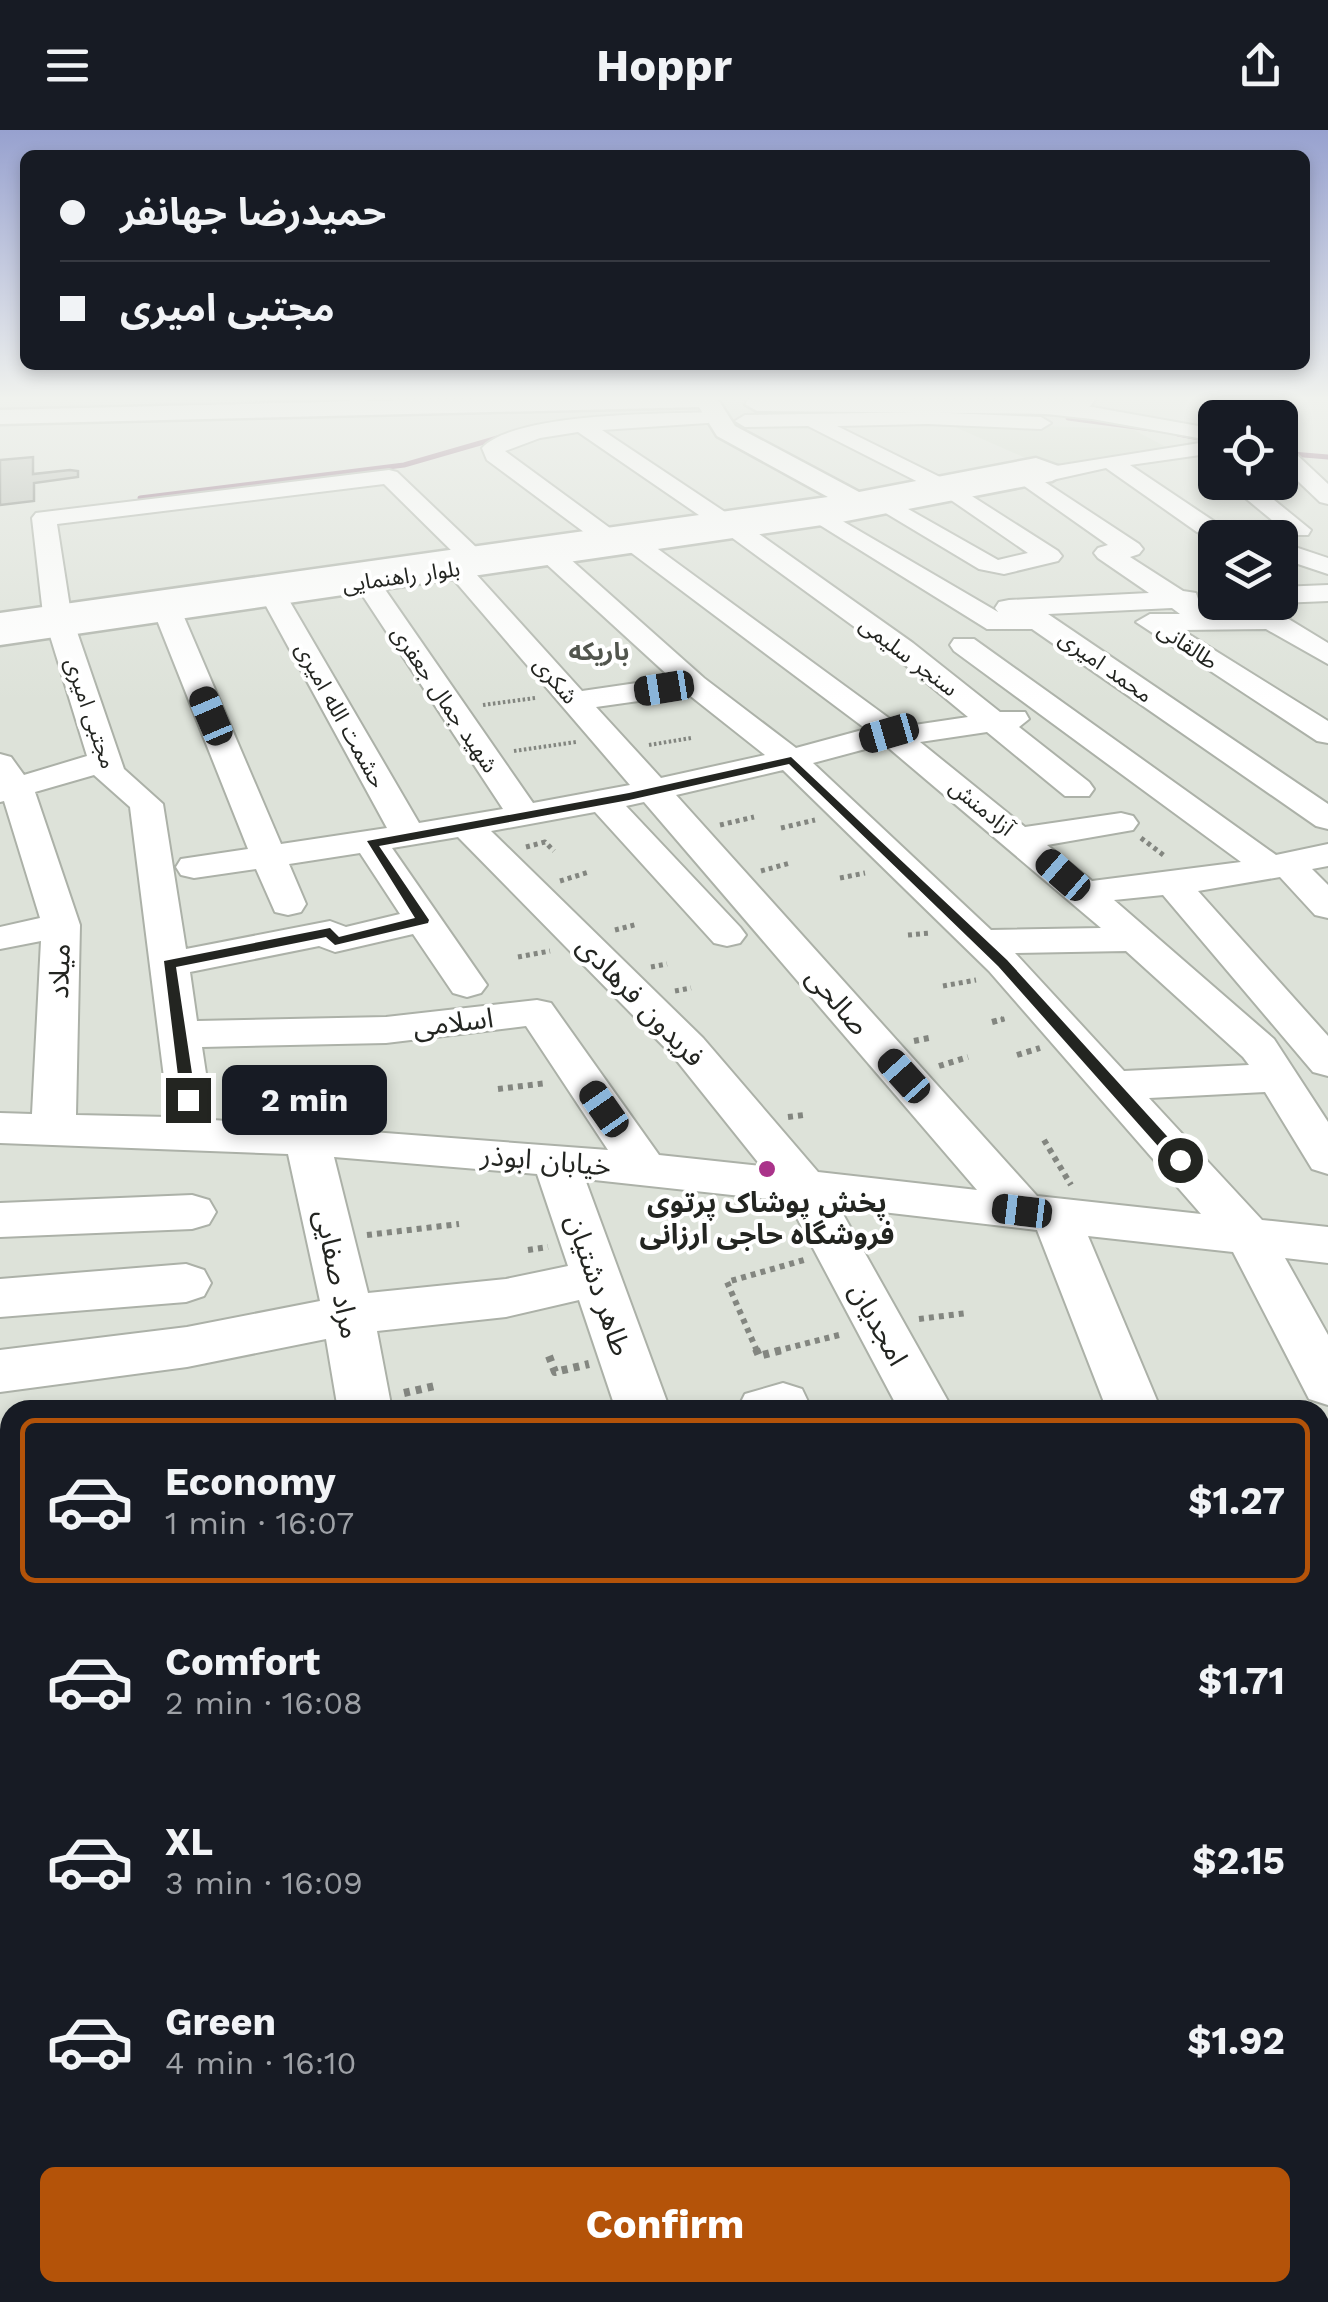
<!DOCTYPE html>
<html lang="en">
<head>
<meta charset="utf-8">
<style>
  body { margin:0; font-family:"Work Sans","Noto Sans Arabic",sans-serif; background:#242831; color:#f1f3f6; height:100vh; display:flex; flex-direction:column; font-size:38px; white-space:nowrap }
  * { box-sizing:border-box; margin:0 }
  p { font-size:32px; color:#9ea1a6 }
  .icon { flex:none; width:55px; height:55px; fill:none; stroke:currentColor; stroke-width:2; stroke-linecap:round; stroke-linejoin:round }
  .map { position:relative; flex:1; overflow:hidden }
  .drawer { position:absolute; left:0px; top:1270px; width:1330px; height:902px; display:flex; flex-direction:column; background:#171b24; border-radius:30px 30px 0 0; box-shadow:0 5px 15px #0003 }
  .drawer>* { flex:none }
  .top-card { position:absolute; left:20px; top:20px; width:1290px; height:220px; border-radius:15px; box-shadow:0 5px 15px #0003; display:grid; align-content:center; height:220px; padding:0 40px; background:#171b24 }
  .tools { position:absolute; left:1198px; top:270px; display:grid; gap:20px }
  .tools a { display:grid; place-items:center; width:100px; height:100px; border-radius:15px; background:#171b24; box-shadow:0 5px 15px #0003; font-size:50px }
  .end { position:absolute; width:45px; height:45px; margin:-22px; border:12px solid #232521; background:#fff; box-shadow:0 0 0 5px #fff }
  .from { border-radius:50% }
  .bubble { position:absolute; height:70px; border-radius:15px; background:#171b24; box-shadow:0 5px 15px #0003; font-size:32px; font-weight:700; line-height:70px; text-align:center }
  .car { position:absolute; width:30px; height:60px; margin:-30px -15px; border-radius:12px; box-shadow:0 0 8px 2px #0007; background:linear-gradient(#222 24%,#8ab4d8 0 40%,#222 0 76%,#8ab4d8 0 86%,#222 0) }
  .top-card b { display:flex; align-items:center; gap:35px; height:95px; font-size:38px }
  .top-card b+b { border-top:2px solid #363941 }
  .top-card i { width:25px; height:25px; background:#f1f3f6 }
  ul { padding:18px 0 0; list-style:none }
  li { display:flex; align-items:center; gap:30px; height:165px; margin:0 20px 15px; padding:0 20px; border:5px solid transparent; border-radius:15px }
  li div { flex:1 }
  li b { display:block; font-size:38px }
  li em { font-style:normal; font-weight:700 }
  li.active { border-color:#b45309 }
  li>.icon { width:90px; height:90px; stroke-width:1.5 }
  .cta { display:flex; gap:20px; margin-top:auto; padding:20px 40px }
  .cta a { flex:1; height:115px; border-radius:15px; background:#b45309; color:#fff; font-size:40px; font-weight:700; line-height:115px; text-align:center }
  header { display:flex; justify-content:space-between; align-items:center; height:130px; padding:0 40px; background:#171b24; font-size:45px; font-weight:700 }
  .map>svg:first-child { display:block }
</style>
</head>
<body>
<header><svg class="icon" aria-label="menu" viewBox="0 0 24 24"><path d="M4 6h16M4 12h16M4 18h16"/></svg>Hoppr<svg class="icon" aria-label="share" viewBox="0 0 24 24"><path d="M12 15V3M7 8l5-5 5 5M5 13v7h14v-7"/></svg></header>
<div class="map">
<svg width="1328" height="2172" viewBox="0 0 1328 2172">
  <rect width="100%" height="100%" fill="#dde2d9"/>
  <path fill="#d0d9ca" d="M946,293L1132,299L1168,318L1053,340Z"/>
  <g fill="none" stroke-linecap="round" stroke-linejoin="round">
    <path stroke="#8f6880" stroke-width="5" d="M1068,288L1151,299
      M1178,304L1215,311
      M1280,323L1328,327
      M140,368L404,335L508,305"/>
  </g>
  <path fill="#b6bbb2" stroke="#7b8078" stroke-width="2.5" d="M33,327V344L70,340L78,341V347L34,353V371L0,375V330Z
    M33,327V344L70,340L78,341V347L34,353V371L0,375V330Z"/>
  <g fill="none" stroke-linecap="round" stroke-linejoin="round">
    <g stroke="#acb1a8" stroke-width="4">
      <path id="minor" d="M349,267H369L365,275H351Z
        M1015,270L1092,277L1215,299V311L1092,289L1008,280L1005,276Z
        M715,282L722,284L725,288L722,292L602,300L728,384L732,389L729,393L745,394L913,513L1000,582H1025L1029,589L1019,597L1089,652L1094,659L1089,666H1065L987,602L920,612L1025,697L1121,683L1133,686L1138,693L1133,700L1047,715L1092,751L1241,732L954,521L950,515L954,509H974L1276,725L1328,714V736L1312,739L1328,755V788L1315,785L1280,747L1198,761L1328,906V946L1313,942L1163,765L1114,770L1274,909L1328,992V1044L1312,1039L1265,962L1149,968L1262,1090L1328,1097V1133L1285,1128L1328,1205V1275L1309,1269L1233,1122L1088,1106L1161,1280H1107L1037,1100L839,1077L953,1280H899L788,1071L585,1049L670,1280H616L579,1170L506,1187L377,1201L392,1280H338L326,1209L187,1237L0,1262V1220L187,1197L320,1171L288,1024L0,1013V983L32,984L41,811L0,819V797L40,788L4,671L0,672V624L11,627L24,645L87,626L47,496L51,491L43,484L32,388L36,383L389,340L397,342L479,420L483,425L479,430H461L384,354L57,394L71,484L67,489L75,496L124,639L163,674L186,819L330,791L346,797L400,784L360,723L289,734L306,774L301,782L288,785L275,782L256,739L194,748L181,745L176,737L181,729L248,719L153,480L157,474H177L181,480L281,714L387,698L260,465L273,457L286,465L419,693L503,679L353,451L366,443L375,445L533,673L630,655L448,443L444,438L448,433H466L582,561L671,548L542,430L538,425L551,417L560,420L704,548L796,618L866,599L625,418L622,413L625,408H643L901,597L968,587L893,525L727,404L724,399L727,394H712L578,302L540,308L505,321L614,401L617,406L614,411H596L487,330L482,318C516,282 664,284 715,282ZM688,564L765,625L661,648L596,577ZM884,614L1101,798L991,800L813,633ZM783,640L989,841L1201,1084L1037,1066L676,665ZM94,645L130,677L169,987L76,985L80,795L35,662ZM644,672L977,1060L818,1042L703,908L491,701L595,682L714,813L727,816L740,813L746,805L740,797L626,676ZM458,707L673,926L761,1036L659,1025L551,873L537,870L386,887L197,891L190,842L319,816L335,822L413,804L453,863L467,867L481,863L487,855L392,718ZM1126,821L1243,927L1249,935L1124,941L1015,823ZM526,896L608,1020L213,990L202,917L386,913ZM334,1027L537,1044L568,1136L506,1149L368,1163Z
        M927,282L1041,287L1051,293L1041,299L927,294L837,296L946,350L949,355L938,362L808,296L745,297L735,291L745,285Z
        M1206,312L1215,315L1214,323L1130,335L1215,392L1253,403L1256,408H1216L1197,402L1106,338L1052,350L1041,343L1044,338Z
        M1289,323L1297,325L1328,354V374L1320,372L1281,335V325Z
        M1028,341L1139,414L1143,419L1139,424L1130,427L1183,461L1196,463L1199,472L1216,483L1282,485L1328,513V534L1266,499L1182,500L1328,591V613L1317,611L1136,492L1150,484H1180L1172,478L1048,484L1328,674V699L1316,696L1032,499H987L807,387L811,382H827L998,482L995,478L999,472L1009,470L1149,463L1098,428L1094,423L1098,418L1108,415L1020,353L1017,348Z
        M1226,352H1252L1311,400L1308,405H1290Z
        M956,356L1058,421L1062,426L1058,431L1004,444L979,439L874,376L886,369L894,371L998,430L1028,423L948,368L944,363Z
        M1280,412L1328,428V444L1280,428Z
        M1328,455V471L1280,473L1278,472L1280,457Z
        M192,1065L209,1070L216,1082L209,1094L192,1099L0,1107V1073Z
        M186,1134L204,1140L211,1153L204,1166L186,1172L0,1187V1149Z
        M783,1253L802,1259L812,1280H737L745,1264Z
        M10,1318V1366L0,1368V1320Z
        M10,1442V1498L0,1500V1444Z
        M10,1592V1658L0,1661V1595Z
        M1320,1705L1328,1709V1795L1320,1792Z
        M10,1772V1844L0,1848V1776Z
        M10,1949V2028L0,2032V1953Z
        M122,2162H206L203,2172H119Z
        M321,2162H405L407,2172H323Z
        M674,2162H758L761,2172H677Z
        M997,2162H1150L1146,2172H1001Z"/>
    </g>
    <g stroke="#acb1a8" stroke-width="5">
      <path id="major" d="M531,267L717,268L735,296L859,362L1036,328L1061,337L1065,343L1052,351L836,393L0,515V483L828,367L717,306L699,277L0,294V280Z
        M772,267L1058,270L1097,267L1088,279L1058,284L757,281L745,274L749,269Z"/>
    </g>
    <path stroke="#838680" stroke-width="2.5" stroke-dasharray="2.5 2.5" stroke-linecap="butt" d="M1210,429L1215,427"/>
    <path stroke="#838680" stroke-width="4" stroke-dasharray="2.5 2.5" stroke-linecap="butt" d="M1215,427L1209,428L1215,432
      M483,575L535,568
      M649,615L691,608
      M514,621L576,612"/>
    <path stroke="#838680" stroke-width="5" stroke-dasharray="4 4" stroke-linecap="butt" d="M720,695L754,687
      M781,698L815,690
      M1141,708L1166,727
      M526,717L545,712L554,721
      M761,741L790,733
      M840,748L865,743
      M560,751L589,742
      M615,800L638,794
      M908,805L931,803
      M518,827L550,821
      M651,837L667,834
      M943,856L976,850
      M675,861L691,858
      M993,892L1008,888"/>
    <path stroke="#838680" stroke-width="6" stroke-dasharray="5 5" stroke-linecap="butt" d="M992,892L1003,889
      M914,911L929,908
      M1017,925L1040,918
      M939,936L968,927
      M498,959L547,953
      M788,987L804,985
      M1044,1010L1071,1055
      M367,1105L459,1094
      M528,1120L548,1117
      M919,1189L967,1183
      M757,1221L727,1152L804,1130
      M776,1221L843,1204"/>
    <path stroke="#838680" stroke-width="8" stroke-dasharray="6 6" stroke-linecap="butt" d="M756,1219L759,1226L786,1219
      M549,1226L555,1242L589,1234
      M404,1263L435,1256"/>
    <use href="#minor" fill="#fff" fill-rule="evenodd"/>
    <use href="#major" fill="#fff" fill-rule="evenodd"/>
  </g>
  <linearGradient id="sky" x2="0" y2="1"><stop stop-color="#97a1cf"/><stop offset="0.47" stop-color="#f0f2ee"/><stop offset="1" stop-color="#f0f2ee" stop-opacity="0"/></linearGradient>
  <rect width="1328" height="571" fill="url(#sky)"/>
  <path fill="#232521" d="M791,627L1007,830L1185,1026V1034H1174L998,836L789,634L629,670L379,716L429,790L428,793L335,815L326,807L176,837L196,970L188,975L181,970L164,831L330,798L339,807L415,788L367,711L629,663Z"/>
  <circle fill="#aa338a" stroke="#fff" stroke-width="4" cx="767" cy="1039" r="10"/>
  <g text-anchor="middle" stroke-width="8" stroke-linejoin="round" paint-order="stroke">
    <g font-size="22" fill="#232521" stroke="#fff">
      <text transform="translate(401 446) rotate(-8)" y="8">بلوار راهنمایی</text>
      <text transform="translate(1188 515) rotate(34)" y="8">طالقانی</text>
      <text transform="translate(909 526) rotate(37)" y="8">سنجر سلیمی</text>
      <text transform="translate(1106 536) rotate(35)" y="8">محمد امیری</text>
      <text transform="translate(556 550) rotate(49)" y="8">شکری</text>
      <text transform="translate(445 569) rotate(56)" y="8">شهید جمال جعفری</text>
      <text transform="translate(91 583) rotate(71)" y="8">مجتبی امیری</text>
      <text transform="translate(341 585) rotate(61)" y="8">حشمت الله امیری</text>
      <text transform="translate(982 677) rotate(39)" y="8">آزادمنش</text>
    </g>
    <g font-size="25" font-weight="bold" fill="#52564e" stroke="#fff">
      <text x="599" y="530">باریکه</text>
    </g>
    <g font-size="28" fill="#232521" stroke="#fff">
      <text transform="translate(59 841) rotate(-88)" y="10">میلاد</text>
      <text transform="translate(641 871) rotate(46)" y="10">فریدون فرهادی</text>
      <text transform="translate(838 871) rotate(49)" y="10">صالحی</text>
      <text transform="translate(453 892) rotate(-7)" y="10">اسلامی</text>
      <text transform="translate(546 1030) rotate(5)" y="10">خیابان ابوذر</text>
      <text transform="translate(338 1144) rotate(78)" y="10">مراد صفایی</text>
      <text transform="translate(599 1155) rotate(71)" y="10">طاهر دشتیان</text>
      <text transform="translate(879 1194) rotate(61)" y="10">امجدیان</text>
    </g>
    <g font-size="28" font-weight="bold" fill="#232521" stroke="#fff">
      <text x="767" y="1082">پخش پوشاک پرتوی<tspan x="767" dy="32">فروشگاه حاجی ارزانی</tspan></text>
    </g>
  </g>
</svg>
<div class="tools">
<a><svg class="icon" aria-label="locate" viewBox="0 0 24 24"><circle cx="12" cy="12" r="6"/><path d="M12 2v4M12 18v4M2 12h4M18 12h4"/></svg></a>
<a><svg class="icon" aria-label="layers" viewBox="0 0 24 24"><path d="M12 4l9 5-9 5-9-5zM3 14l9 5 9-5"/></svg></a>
</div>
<i class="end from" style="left:1180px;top:1030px"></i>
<i class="end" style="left:188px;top:970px"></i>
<div class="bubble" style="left:222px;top:935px;width:165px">2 min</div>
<i class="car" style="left:664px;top:558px;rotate:261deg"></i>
<i class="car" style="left:211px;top:586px;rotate:337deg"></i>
<i class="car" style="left:889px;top:603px;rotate:254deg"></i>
<i class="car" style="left:1063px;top:745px;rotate:311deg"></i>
<i class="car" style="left:904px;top:946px;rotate:318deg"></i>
<i class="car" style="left:604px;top:979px;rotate:325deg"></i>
<i class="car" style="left:1022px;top:1081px;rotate:277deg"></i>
<div class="top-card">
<b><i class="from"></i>حمیدرضا جهانفر</b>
<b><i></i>مجتبی امیری</b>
</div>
<section class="drawer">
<ul>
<li class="active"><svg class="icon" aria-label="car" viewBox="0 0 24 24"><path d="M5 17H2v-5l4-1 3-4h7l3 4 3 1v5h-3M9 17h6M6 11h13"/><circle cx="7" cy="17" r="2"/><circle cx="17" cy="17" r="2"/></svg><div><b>Economy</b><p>1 min · 16:07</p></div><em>$1.27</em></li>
<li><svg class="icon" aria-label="car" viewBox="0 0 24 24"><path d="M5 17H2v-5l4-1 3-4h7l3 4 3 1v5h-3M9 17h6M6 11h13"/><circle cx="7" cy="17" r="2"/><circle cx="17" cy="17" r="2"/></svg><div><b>Comfort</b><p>2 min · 16:08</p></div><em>$1.71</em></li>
<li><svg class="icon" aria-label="car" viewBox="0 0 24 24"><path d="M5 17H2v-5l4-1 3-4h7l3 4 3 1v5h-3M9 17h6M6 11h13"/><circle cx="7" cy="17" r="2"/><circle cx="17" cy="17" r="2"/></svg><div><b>XL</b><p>3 min · 16:09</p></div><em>$2.15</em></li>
<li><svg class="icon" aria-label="car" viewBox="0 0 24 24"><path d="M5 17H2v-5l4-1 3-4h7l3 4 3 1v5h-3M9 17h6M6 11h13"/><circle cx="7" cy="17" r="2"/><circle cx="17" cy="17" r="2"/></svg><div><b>Green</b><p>4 min · 16:10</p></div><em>$1.92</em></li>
</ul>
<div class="cta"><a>Confirm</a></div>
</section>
</div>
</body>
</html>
